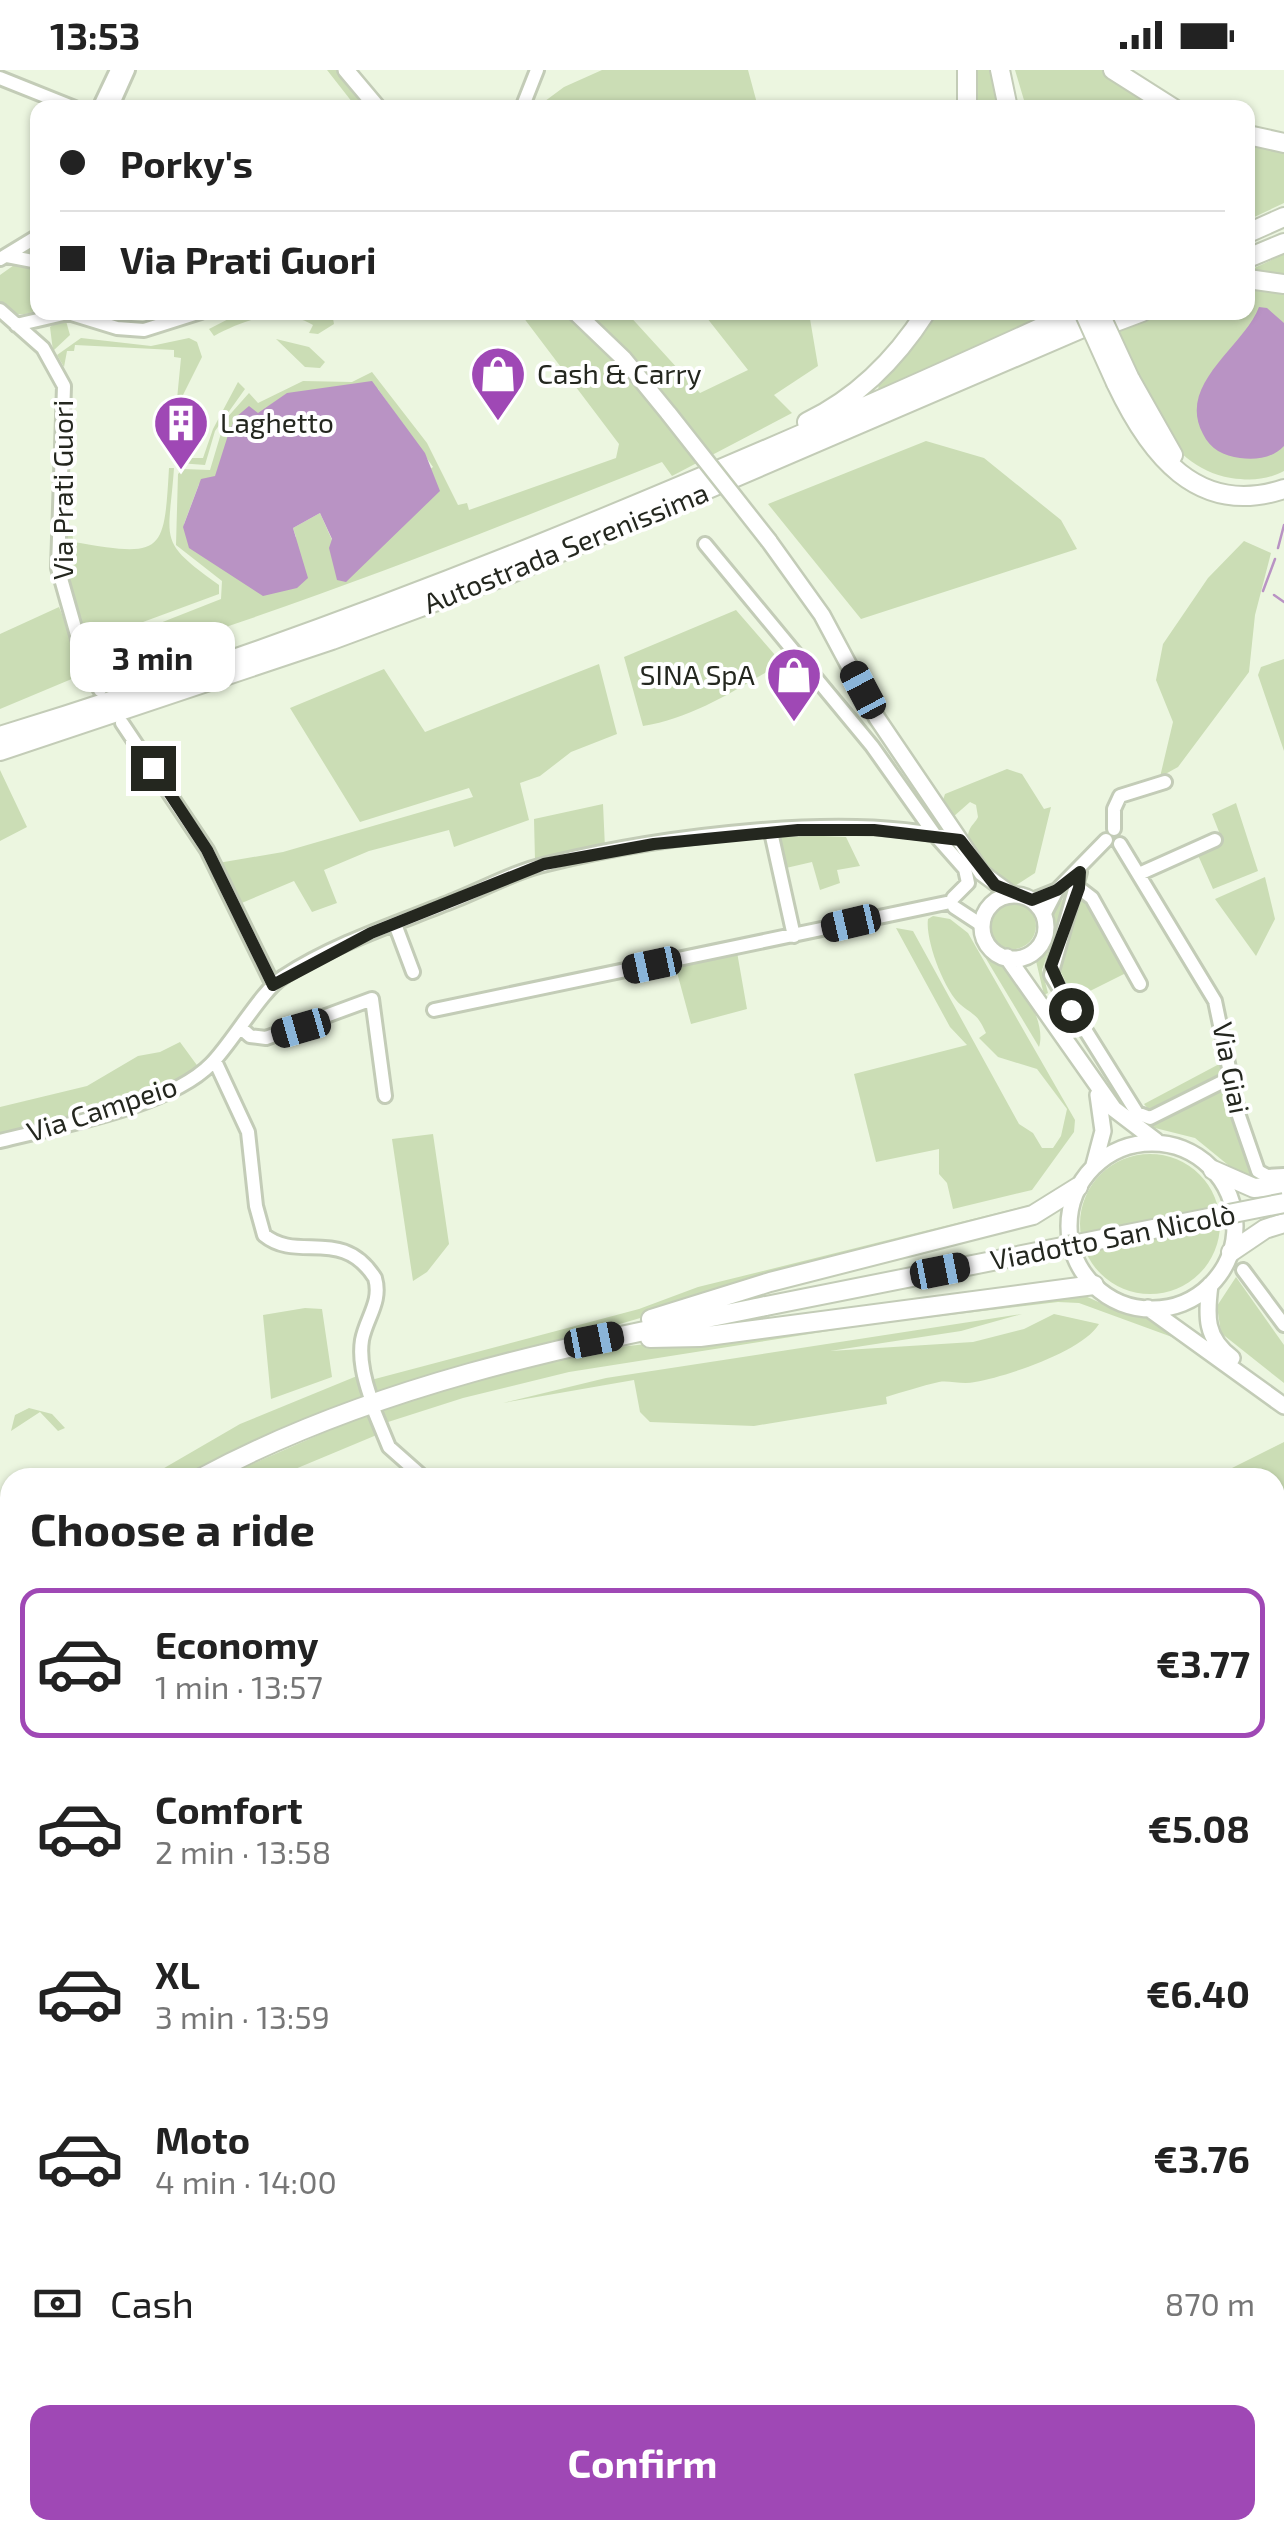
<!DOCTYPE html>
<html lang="en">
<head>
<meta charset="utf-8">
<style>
  body { margin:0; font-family:"Exo 2",sans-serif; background:#f2f2f2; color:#222; height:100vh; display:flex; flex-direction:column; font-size:38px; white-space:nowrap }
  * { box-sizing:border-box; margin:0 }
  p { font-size:32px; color:#767676 }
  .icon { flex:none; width:55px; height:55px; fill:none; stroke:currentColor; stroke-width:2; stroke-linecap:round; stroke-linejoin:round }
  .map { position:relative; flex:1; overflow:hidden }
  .sheet { position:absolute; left:0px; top:1398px; width:1285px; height:1072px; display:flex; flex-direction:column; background:#fff; border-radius:30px 30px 0 0; box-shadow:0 2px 8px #0004 }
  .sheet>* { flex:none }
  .banner { position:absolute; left:30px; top:30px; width:1225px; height:220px; border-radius:20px; box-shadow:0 2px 8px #0004; display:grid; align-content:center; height:220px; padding:0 30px; background:#fff }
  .end { position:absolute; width:45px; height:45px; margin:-22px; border:12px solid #24271f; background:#fff; box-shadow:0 0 0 5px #fff }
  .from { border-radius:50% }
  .bubble { position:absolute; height:70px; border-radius:20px; background:#fff; box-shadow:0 2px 8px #0004; font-size:32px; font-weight:700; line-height:70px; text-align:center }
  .car { position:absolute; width:30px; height:60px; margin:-30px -15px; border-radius:12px; box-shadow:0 0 8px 2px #0007; background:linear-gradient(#222 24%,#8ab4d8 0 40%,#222 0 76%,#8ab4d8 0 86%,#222 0) }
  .banner b { display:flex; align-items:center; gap:35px; height:95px; font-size:38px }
  .banner b+b { border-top:2px solid #e0e0e0 }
  .banner i { width:25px; height:25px; background:#222 }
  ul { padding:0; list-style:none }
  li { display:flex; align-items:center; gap:30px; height:150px; margin:0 20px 15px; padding:0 10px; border:5px solid transparent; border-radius:20px }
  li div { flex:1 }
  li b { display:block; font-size:38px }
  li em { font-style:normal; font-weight:700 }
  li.active { border-color:#9f48b5 }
  li>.icon { width:90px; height:90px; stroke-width:1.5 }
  h2 { padding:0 30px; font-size:45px; line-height:120px }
  .pay { display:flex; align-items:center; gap:25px; height:110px; padding:0 30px; font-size:38px }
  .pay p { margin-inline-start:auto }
  .cta { display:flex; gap:20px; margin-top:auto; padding:20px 30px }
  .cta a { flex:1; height:115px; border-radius:20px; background:#9f48b5; color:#fff; font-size:40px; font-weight:700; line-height:115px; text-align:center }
  .status { display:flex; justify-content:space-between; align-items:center; height:70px; padding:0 50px; background:#fff; direction:ltr }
  .status svg { height:28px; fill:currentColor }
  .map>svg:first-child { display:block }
</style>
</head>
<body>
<div class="status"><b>13:53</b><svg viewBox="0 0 49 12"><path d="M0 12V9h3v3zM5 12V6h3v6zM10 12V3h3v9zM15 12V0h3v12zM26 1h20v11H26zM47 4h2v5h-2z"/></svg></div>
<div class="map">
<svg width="1284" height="2468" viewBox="0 0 1284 2468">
  <rect width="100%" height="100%" fill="#ecf6e0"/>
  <path fill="#cbddb5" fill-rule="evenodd" d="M327,0H336L367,37H356Z
    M602,0H748L758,37H537L564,17Z
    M977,0H992L998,37L977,38Z
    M1015,0H1109L1166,37H1026Z
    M1248,69L1284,78V133L1248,150Z
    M1284,184V209L1248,201Z
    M17,193L37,198V240C23,247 11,246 0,233V205Z
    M1248,213L1284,222V401C1267,410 1251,411 1231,408C1161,396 1141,318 1118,261L1162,243L1248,242Z
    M240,243H332L334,254L318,264L309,263L313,255C281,236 244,250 214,266L209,259Z
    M520,243H627L700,323L748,300L703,243H809L818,296L774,325L792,343L672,406L662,392C475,466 287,542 93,599L89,581L221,529L222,511L176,475L178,404L183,399L210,400L225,350L249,323L258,333L303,311L352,312L372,302L427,373L458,435L467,433L469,440L616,388L619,374ZM365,313L378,319L433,397L332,470L320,443L293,458L296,467L184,454L199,414L216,411C215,395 227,383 237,371C287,305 298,331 365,313Z
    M933,243H1048L878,321L879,313Z
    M59,251H66L70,265L53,281L50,257Z
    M81,268L151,276L189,268L197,272L202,287L181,329L172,334L177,329L181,288L174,287V280L75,275L74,281H67L64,297L57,285Z
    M276,269L309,277L325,292L320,298L305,297Z
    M238,312L245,319L215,361L205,395L179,393L180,388H203L213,359Z
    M926,371L984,388L1061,450L1077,479L861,549L768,434Z
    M169,398H174C169,472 156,470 219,515V524L86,573C74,535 58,493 70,456L74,472C164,488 164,483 169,398Z
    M1244,471L1271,483L1255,545L1249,602L1178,697L1160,707L1173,652L1156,610L1163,574L1208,508Z
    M59,537L86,603L0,639V564Z
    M736,540L782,593C737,619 694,648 643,656L624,587Z
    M1284,589V681L1258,605L1261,597Z
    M599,594L617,664L571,682L540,706L520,713L529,750L454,777L449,760L369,781L324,800L337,833L312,842L294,811L237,835L218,793L283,782L473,727L469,718L360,752L290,638L384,599L425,662Z
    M1007,699L1022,704L1044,739L1051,737L1035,803L1015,816C1000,812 961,780 969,761C971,755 976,752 978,747L976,735L970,732L953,747L942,733L945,724Z
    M0,700L27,757L0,771Z
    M1236,733L1258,801L1213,819L1197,783L1223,772L1212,744Z
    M603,734L605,778L535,790L534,749Z
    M778,764L846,767L860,796L837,800L840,813L820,820L812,792L786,798Z
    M1265,807L1275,849L1256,886L1215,829Z
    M1069,822L1042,900L1048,923L1044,925L1036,891C1053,864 1046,845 1069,822Z
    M1083,825L1130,901L1074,929L1057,894Z
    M990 856a23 23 0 1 1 46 0a23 23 0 1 1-46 0Z
    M933,846L950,849L968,863L1075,1050L1074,1062L1032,1120L953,1139L947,1113L939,1104V1079L876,1092L854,1004L967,975L950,957L896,858L913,861L1019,1054L1033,1063L1042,1078H1053L1061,1066L1067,1039L1037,999L998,987L979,968L986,963C977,944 976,947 961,935C944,921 925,869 928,849Z
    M737,882L747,939L691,954L675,895Z
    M985,887C1013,894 1048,950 1039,977Z
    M180,972L199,998C142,1035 65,1047 0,1065V1037L87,1016L138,986L160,982Z
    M1223,992L1225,1003L1157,1039H1148L1144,1034Z
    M1223,1017L1227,1018L1254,1109L1233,1099L1195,1068L1143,1055Z
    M433,1064L449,1174L427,1202L413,1211L392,1069Z
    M1080 1154a70 70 0 1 1 140 0a70 70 0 1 1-140 0Z
    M1053,1129L377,1324L371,1310L639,1239L698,1217Z
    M1236,1207L1284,1275V1313L1221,1263L1217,1236Z
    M1083,1225L1125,1244L1151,1248L1284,1339V1345L1172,1267L1079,1233L1058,1232L867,1255L569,1302L463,1328L388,1352L382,1338L575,1282Z
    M305,1238L322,1239L332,1307L271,1329L263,1245Z
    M1022,1244L961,1261L830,1281L973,1272L1024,1259L1054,1244L1099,1254C1082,1282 1007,1306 975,1312C962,1315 949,1310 939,1312C921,1316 903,1322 886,1327L887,1334L754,1356L650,1352L640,1342L634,1310L503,1333L606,1308Z
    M357,1306L366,1327L254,1371L183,1407L147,1408L240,1354Z
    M29,1338L52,1344L65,1358L58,1361L40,1342L11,1361L15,1345Z
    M371,1342L379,1364L276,1407L220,1408Z
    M1284,1372V1434L1275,1438V1408H1212Z
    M10,1562V1669L0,1667V1570Z
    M10,2367V2431L0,2413V2373Z
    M0,2439H10V2460H115L108,2468H0Z"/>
  <path fill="#b993c4" d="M1259,237L1267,238L1284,253V376C1273,388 1256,390 1240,388C1224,386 1210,379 1203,364C1176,314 1244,277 1259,237Z
    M372,311L425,383L440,421L346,512L337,510L329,478L332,469L320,443L293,458L308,508L297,518L263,526L189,478L183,457L201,409L215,406L229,362L236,347L249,336L258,343L287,323Z"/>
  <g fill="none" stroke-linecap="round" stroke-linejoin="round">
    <path stroke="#b993c4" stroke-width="2.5" d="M1278,478L1284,455
      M1263,521L1275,489
      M1274,525L1284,532
      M0,1676L10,1677
      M794,2468L808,2460
      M1100,2468L1101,2460"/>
    <g stroke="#c3ccb7" stroke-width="18">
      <path id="minor" d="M0,8L75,38
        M99,38L117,0
        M111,38L128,0
        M522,38L537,0
        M7,186L38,192
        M0,189L38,166
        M0,240L43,278L64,316L58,498L81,579L100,620
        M16,255L68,243L117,258L144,260L201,242
        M705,474L872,676L935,765L965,799L968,813L953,828
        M122,653L207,780L273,915
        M1114,759V739L1120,726L1165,712
        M771,762L794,866
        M1120,774L1215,931L1239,1046L1258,1101L1267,1106L1284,1105
        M1080,802L1051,905L1137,1043L1150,1048L1230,1008
        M1139,804L1215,770
        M1079,818L1092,828L1140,914
        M1057,820L1106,770
        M1032,830L1057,820L1044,845
        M954,837L983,856
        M395,854L413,902
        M434,940L946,833
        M241,958L250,966L266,968L372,929L385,1026
        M215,991L248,1062L256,1136L264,1165C298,1193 342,1156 375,1208C382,1232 366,1248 362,1270C359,1289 364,1308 370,1326
        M0,1071C59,1056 169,1037 211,994C232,973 262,920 283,907C335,873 398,853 455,830C485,818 516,801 547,794C657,767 850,740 959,770
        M1243,1200L1284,1255
        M375,1343L389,1377L424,1408
        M1275,1484L1284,1480
        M1275,1727L1284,1728
        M1275,1849L1284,1848
        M1275,2095L1284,2090
        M0,2362L10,2356
        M746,2460L752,2468
        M1208,2460L1225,2468
        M552,2468L561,2460
        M812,2468L826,2460
        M1030,2468L1055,2460
        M1266,2468L1284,2455"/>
    </g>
    <g stroke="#c3ccb7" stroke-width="20">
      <path id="major" d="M346,0L378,38
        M575,242L624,289L669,344
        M769,471L822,545L877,648L982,803L1012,825
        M982 857a32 32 0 1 1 64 0a32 32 0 1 1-64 0Z
        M1007,887L1114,1039L1156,1071
        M1069 1156a83 83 0 1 1 166 0a83 83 0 1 1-166 0Z
        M1094,1095L1103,1061L1098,1025
        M1210,1215C1206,1246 1205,1268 1232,1288
        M1148,1238L1284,1336"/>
    </g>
    <g stroke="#c3ccb7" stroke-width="22">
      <path id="highway" d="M967,0V38
        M1000,0L1008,38
        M1113,0L1173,38
        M1248,65L1284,73
        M1248,163L1284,147
        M1248,188L1284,173
        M1248,209L1284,214
        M1110,254L1142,242
        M1130,309L1173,385
        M1116,313C1149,383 1197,448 1284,419
        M807,352C857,328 896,289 926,242
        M0,666C370,553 723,403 1075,242
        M0,681L332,570L510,504L1120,242
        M1213,1100L1254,1118L1284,1116
        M1231,1182L1265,1159L1284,1153
        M651,1249L770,1212L1033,1145L1078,1117
        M650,1268L700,1267L1094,1215
        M201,1408C377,1313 573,1275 766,1236
        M0,1529L10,1522"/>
    </g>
    <use href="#minor" stroke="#fff" stroke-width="12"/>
    <use href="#major" stroke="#fff" stroke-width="15"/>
    <use href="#highway" stroke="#fff" stroke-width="18"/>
    <path stroke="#4e5247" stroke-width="2.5" stroke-dasharray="15 8" stroke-linecap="butt" d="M1275,2270L1284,2264
      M1275,2291L1284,2286
      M956,2468L970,2460"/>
    <g stroke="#c3ccb7" stroke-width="20" stroke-linecap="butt">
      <path id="major-bridge" d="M669,344L769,471"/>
    </g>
    <g stroke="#c3ccb7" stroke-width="22" stroke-linecap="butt">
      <path id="highway-bridge" d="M1084,242L1116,313
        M1099,242L1130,309
        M766,1236L1284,1133"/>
    </g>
    <use href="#major-bridge" stroke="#fff" stroke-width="15"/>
    <use href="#highway-bridge" stroke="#fff" stroke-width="18"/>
  </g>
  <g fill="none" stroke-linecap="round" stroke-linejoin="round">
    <path stroke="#24271f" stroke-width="12" d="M153,698L207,780L273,915L371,863L544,794L654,774L798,760H874L960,770L995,815L1032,830L1057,820L1080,802L1079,818L1051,896L1071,940"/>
  </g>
  <defs>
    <g id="shop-pin" transform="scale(2.875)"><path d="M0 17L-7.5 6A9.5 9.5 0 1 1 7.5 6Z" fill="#9f48b5" stroke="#fff"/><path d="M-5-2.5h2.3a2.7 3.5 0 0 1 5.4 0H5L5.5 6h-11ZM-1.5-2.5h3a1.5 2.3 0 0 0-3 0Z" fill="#fff"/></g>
    <g id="building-pin" transform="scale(2.875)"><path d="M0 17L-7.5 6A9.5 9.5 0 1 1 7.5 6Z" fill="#9f48b5" stroke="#fff"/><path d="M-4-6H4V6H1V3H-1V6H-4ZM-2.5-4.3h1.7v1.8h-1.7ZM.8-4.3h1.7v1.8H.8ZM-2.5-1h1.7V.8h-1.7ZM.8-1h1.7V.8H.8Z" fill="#fff"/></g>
  </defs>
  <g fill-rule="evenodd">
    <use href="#shop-pin" x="498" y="304"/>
    <use href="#building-pin" x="181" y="353"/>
    <use href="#shop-pin" x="794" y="605"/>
  </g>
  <g text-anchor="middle" stroke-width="8" stroke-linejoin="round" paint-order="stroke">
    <g font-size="28" fill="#24271f" stroke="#fff" text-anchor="start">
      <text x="537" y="314">Cash &amp; Carry</text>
      <text x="220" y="363">Laghetto</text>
      <text x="755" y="615" text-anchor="end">SINA SpA</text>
    </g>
    <g font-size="28" fill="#24271f" stroke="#fff">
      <text transform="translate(63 420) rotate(-90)" y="10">Via Prati Guori</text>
      <text transform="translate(566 478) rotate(-22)" y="10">Autostrada Serenissima</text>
      <text transform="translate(1231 998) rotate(79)" y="10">Via Giai</text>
      <text transform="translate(102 1039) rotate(-18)" y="10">Via Campeio</text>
      <text transform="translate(1113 1167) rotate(-11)" y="10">Viadotto San Nicolò</text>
    </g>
  </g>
</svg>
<i class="end from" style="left:1071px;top:940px"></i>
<i class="end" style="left:153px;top:698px"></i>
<div class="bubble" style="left:70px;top:552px;width:165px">3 min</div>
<i class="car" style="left:863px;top:620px;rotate:332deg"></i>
<i class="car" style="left:851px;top:853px;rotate:257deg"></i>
<i class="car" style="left:652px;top:895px;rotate:258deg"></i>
<i class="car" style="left:301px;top:958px;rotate:254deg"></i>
<i class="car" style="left:940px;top:1201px;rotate:79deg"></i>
<i class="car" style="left:594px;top:1270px;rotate:79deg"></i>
<div class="banner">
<b><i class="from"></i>Porky's</b>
<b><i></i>Via Prati Guori</b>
</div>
<section class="sheet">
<h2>Choose a ride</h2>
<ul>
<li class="active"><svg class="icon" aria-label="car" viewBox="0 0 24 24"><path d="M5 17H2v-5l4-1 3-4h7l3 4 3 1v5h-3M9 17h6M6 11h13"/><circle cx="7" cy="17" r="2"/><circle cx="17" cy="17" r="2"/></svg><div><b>Economy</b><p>1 min · 13:57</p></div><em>€3.77</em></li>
<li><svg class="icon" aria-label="car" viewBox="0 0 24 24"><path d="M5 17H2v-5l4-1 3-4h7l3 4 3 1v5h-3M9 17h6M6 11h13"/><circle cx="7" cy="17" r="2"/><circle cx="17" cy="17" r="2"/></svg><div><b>Comfort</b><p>2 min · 13:58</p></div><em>€5.08</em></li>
<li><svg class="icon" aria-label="car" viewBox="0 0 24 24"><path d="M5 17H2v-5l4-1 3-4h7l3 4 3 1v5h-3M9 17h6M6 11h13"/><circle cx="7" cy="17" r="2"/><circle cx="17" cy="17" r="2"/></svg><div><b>XL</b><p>3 min · 13:59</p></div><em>€6.40</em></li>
<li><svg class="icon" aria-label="car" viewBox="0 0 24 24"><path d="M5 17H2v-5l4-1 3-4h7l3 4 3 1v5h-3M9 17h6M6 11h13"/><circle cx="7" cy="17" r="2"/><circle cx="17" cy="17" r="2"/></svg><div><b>Moto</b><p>4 min · 14:00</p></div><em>€3.76</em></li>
</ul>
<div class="pay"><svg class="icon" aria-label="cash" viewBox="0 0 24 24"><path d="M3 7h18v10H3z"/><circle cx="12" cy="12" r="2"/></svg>Cash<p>870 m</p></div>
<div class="cta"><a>Confirm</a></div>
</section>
</div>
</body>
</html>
